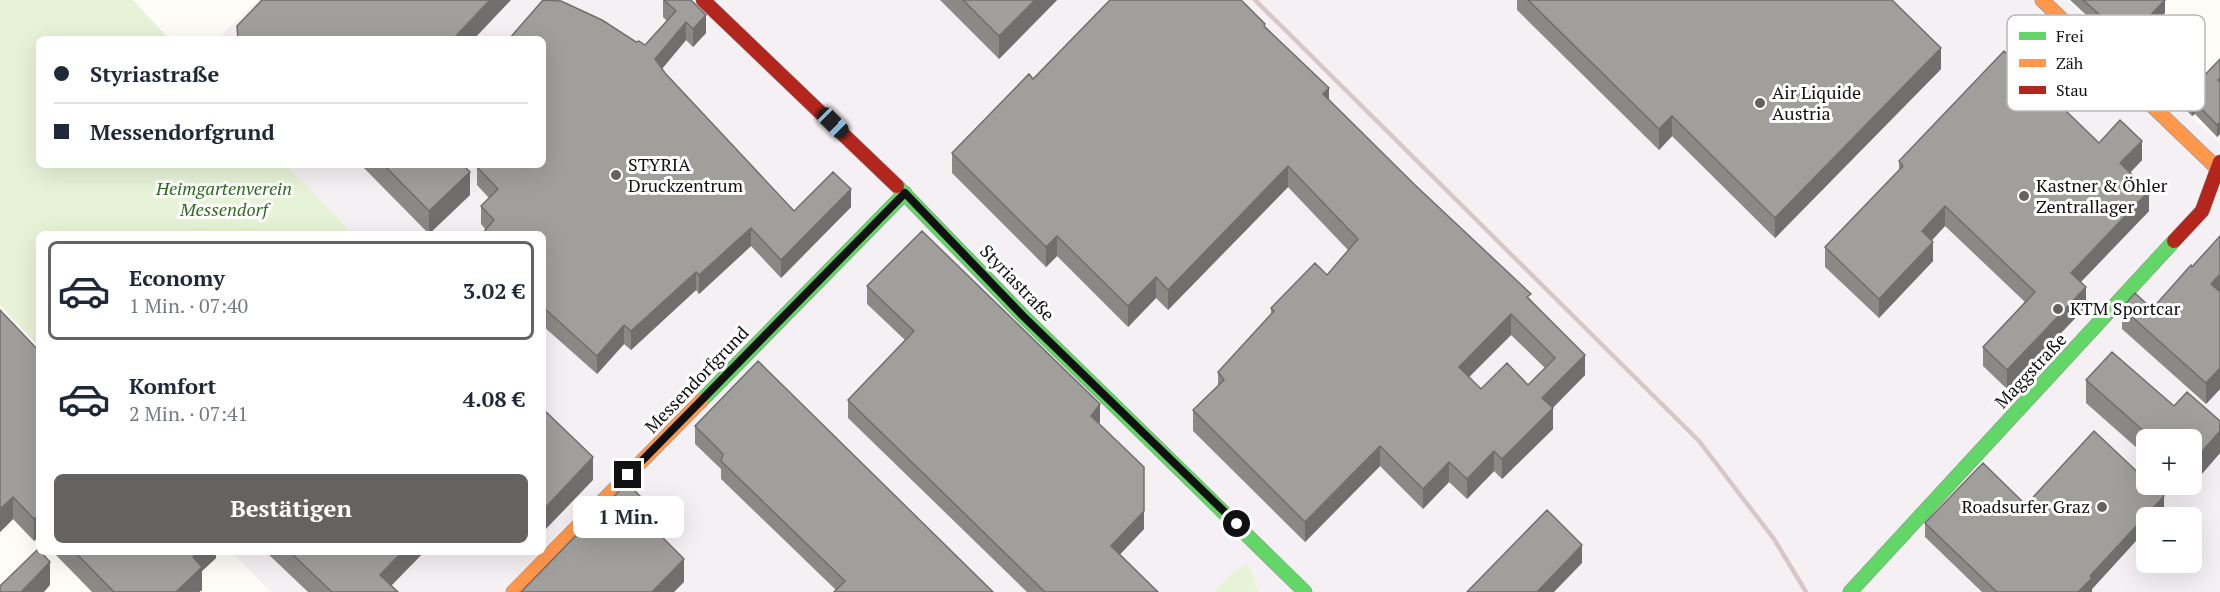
<!DOCTYPE html>
<html lang="de">
<head>
<meta charset="utf-8">
<style>
  body { margin:0; font-family:"PT Serif",serif; background:#f6f6f7; color:#1f2937; height:100vh; display:flex; flex-direction:column; font-size:22px; white-space:nowrap }
  * { box-sizing:border-box; margin:0 }
  p { font-size:20px; color:#747a83 }
  .icon { flex:none; width:33px; height:33px; fill:none; stroke:currentColor; stroke-width:2; stroke-linecap:round; stroke-linejoin:round }
  .map { position:relative; flex:1; overflow:hidden }
  .panel { position:absolute; left:36px; top:231px; width:510px; height:324px; display:flex; flex-direction:column; background:#fff; border-radius:9px; box-shadow:0 6px 24px #0002 }
  .panel>* { flex:none }
  .hud { position:absolute; left:36px; top:36px; width:510px; height:132px; border-radius:9px; box-shadow:0 6px 24px #0002; display:grid; align-content:center; height:132px; padding:0 18px; background:#fff }
  .buttons { position:absolute; left:2136px; top:429px; display:grid; gap:12px }
  .buttons a { display:grid; place-items:center; width:66px; height:66px; border-radius:9px; background:#fff; box-shadow:0 6px 24px #0002; font-size:30px }
  .end { position:absolute; width:27px; height:27px; margin:-14px; border:8px solid #111; background:#fff; box-shadow:0 0 0 3px #fff }
  .from { border-radius:50% }
  .bubble { position:absolute; height:42px; border-radius:9px; background:#fff; box-shadow:0 6px 24px #0002; font-size:20px; font-weight:700; line-height:42px; text-align:center }
  .car { position:absolute; width:18px; height:36px; margin:-18px -9px; border-radius:8px; box-shadow:0 0 4px 2px #0007; background:linear-gradient(#222 24%,#8ab4d8 0 40%,#222 0 76%,#8ab4d8 0 86%,#222 0) }
  .hud b { display:flex; align-items:center; gap:21px; height:57px; font-size:22px }
  .hud b+b { border-top:2px solid #e0e1e3 }
  .hud i { width:15px; height:15px; background:#1f2937 }
  ul { padding:10px 0 0; list-style:none }
  li { display:flex; align-items:center; gap:18px; height:99px; margin:0 12px 9px; padding:0 6px; border:3px solid transparent; border-radius:9px }
  li div { flex:1 }
  li b { display:block; font-size:22px }
  li em { font-style:normal; font-weight:700 }
  li.selected { border-color:#646362 }
  li>.icon { width:54px; height:54px; stroke-width:1.5 }
  .primary-button { display:flex; gap:12px; margin-top:auto; padding:12px 18px }
  .primary-button a { flex:1; height:69px; border-radius:9px; background:#646362; color:#fff; font-size:24px; font-weight:700; line-height:69px; text-align:center }
  .map>svg:first-child { display:block }
</style>
</head>
<body>
<div class="map">
<svg width="2220" height="592" viewBox="0 0 2220 592">
  <rect width="100%" height="100%" fill="#fdfcf7"/>
  <path fill="#f5f0f3" fill-rule="evenodd" d="M258,0H2067L2220,143V592H271L231,552H543V234H353L287,165H543V39H218ZM2146,440H2192V484H2146ZM2146,518H2192V562H2146Z"/>
  <path fill="#e7f3d7" d="M0,0H133L169,39H39V165H287L353,234H39V347L0,305Z
    M1248,563L1258,592H1214L1231,574Z"/>
  <g fill="none" stroke-linecap="round" stroke-linejoin="round">
    <g stroke="#8e8d8b" stroke-width="15">
      <path id="fast" d="M897,186L1023,316L1305,592
        M701,401L905,193
        M1850,592L2174,241"/>
    </g>
    <g stroke="#8e8d8b" stroke-width="15">
      <path id="slow" d="M2042,0L2220,171
        M513,592L701,401"/>
    </g>
    <g stroke="#8e8d8b" stroke-width="15">
      <path id="jam" d="M703,0L897,186
        M2174,241L2202,211L2220,162"/>
    </g>
    <use href="#fast" stroke="#63d668" stroke-width="14"/>
    <use href="#slow" stroke="#ff974d" stroke-width="14"/>
    <use href="#jam" stroke="#b3261e" stroke-width="14"/>
    <path stroke="#d9c6c7" stroke-width="4.5" d="M1255,0L1699,441L1774,539L1806,592"/>
  </g>
  <path fill="#8a8986" fill-rule="evenodd" d="M663,0H691L706,33L693,47L686,40L662,69L665,73L794,211L851,207L781,278L751,246L699,294L696,290L631,350L624,344L597,374L543,326V234L486,230L481,224V206L489,198L477,185V167L636,42L645,45L667,21L663,17Z
    M940,0H1057L999,59Z
    M1517,0H1892L1941,69L1775,238L1672,136L1659,150L1517,10Z
    M2070,0H2165V13L2142,36L2145,51L2133,61L2111,35L2110,37Z
    M1265,27L1329,100L1531,300L1585,375L1553,408V429L1502,479L1494,471L1467,499L1449,482L1423,509L1380,466L1305,542L1193,431V410L1218,386V372L1271,315V308L1327,275L1348,250L1288,187L1168,310L1156,298L1128,327L1057,256L1046,267L952,173V153L1033,79ZM1511,335L1545,368L1528,385L1481,389L1469,377Z
    M2220,59V134L2217,137L2195,114L2192,116L2152,77V65L2181,70L2199,81Z
    M2099,143L2142,160L2130,173L2149,211L2081,282L2086,307L2007,389L1983,366V347L2025,302L1945,226L1931,241L1933,261L1879,318L1825,267V247L1899,171V161Z
    M361,165H463L470,195L429,234Z
    M2220,236V389L2206,404L2122,329V308L2152,309Z
    M867,286L1100,422L1099,423L1144,529L1120,554L1158,592H1027L848,418V400L905,340L867,304Z
    M0,310L39,351L34,541L13,519L0,532Z
    M2112,352L2174,406L2187,392L2220,421V453L2187,491L2179,484H2192V440H2146V456L2086,403V380Z
    M695,426L993,592L836,590L721,479V469L695,444Z
    M2026,505L2164,510L2092,589V592H1982L1925,537V523Z
    M56,552H216V558L202,571V590L199,592H92L56,555Z
    M266,552H424L391,586L398,592H308Z"/>
  <path fill="#716f6d" d="M490,0H511L474,39H453Z
    M1035,0H1057L999,59V36Z
    M2165,0V13L2137,42V29Z
    M706,15V33L693,47V29Z
    M686,22V40L655,77V59Z
    M2111,23V35L2110,37V24Z
    M2145,39V51L2133,61V48Z
    M1941,48V69L1775,238V218Z
    M1329,88V108L1323,94Z
    M2195,102V114L2192,116V105Z
    M1672,116V136L1659,150V129Z
    M2220,122V134L2217,137V125Z
    M2142,141V160L2120,183V163Z
    M1288,166V187L1168,310V290Z
    M470,172V195L429,234V211Z
    M851,189V207L781,278V260Z
    M2149,191V211L2071,292V273Z
    M1945,206V226L1922,251V231Z
    M751,228V246L699,294V275Z
    M1057,236V256L1046,267V247Z
    M1933,242V261L1879,318V299Z
    M696,272V290L631,350V331Z
    M2220,274V296L2211,284Z
    M1156,277V298L1128,327V306Z
    M2086,287V307L2007,389V370Z
    M1511,314V335L1459,387V367Z
    M624,325V344L597,374V356Z
    M1585,355V375L1542,418V398Z
    M2220,368V389L2206,404V383Z
    M1100,404V422L1091,434V416Z
    M1553,408V429L1502,479V459Z
    M2220,431V453L2187,491V484H2192V463Z
    M1380,446V466L1305,542V522Z
    M1494,451V471L1467,499V479Z
    M593,457V480L543,532V510Z
    M1449,462V482L1423,509V489Z
    M1144,485V529L1111,564V546Z
    M2164,496V510L2158,518H2146V530L2092,589V592H2078L2090,576Z
    M13,497V519L0,532V509Z
    M653,509V532L644,519Z
    M39,515V537L34,541V519Z
    M1582,545V563L1554,592H1537Z
    M198,552H216V558L202,571V590L199,592H176L193,557Z
    M402,552H424L385,592L380,575Z
    M684,559V582L674,592H652Z
    M50,562V585L44,592H21Z"/>
  <path fill="#a19f9c" stroke="#716f6d" stroke-width="1.5" fill-rule="evenodd" d="M262,0H490L453,39H238L237,26Z
    M543,0L561,1L602,20L636,42L639,41L645,45L676,11L664,0H691L706,15L693,29L686,22L655,59L665,73L794,211L833,172L851,189L781,260L751,228L699,275L696,272L631,331L624,325L597,356L543,307V234H482L494,220L481,206L498,189L477,167L479,165H543V39H509Z
    M963,0H1035L999,36Z
    M1110,0H1241L1265,24L1264,26L1329,88L1323,94L1415,185L1531,294L1527,297L1585,355L1542,398L1553,408L1502,459L1494,451L1467,479L1449,462L1423,489L1380,446L1305,522L1193,410L1224,380L1218,372L1274,311L1271,308L1315,263L1327,275L1358,239L1288,166L1168,290L1156,277L1128,306L1057,236L1046,247L952,153L1029,74L1033,79ZM1511,314L1555,358L1528,385L1507,363L1481,389L1459,367Z
    M1528,0H1892L1941,48L1775,218L1672,116L1659,129Z
    M2083,0H2165L2137,29L2145,39L2133,48L2111,23L2110,24Z
    M2004,51L2099,143L2120,120L2142,141L2120,163L2149,191L2071,273L2086,287L2007,370L1983,347L2035,292L1945,206L1922,231L1933,242L1879,299L1825,247L1903,166L1899,161Z
    M2163,53L2181,70L2184,66L2199,81L2220,59V78L2218,80L2220,82V122L2217,125L2195,102L2192,105L2152,65Z
    M384,165H463L470,172L429,211Z
    M922,231L1100,404L1091,416L1144,467V511L1111,546L1158,592H1045L848,400L914,331L867,286Z
    M2220,236V274L2211,284L2220,292V368L2206,383L2122,308L2135,293L2152,309L2191,265L2192,267Z
    M0,310L39,351V515L34,519L13,497L0,509Z
    M2112,352L2174,406L2187,392L2220,421V431L2192,463V440H2154L2086,380Z
    M758,361L993,592H834L845,581L721,461L723,454L695,426Z
    M543,409L593,457L543,510Z
    M2094,431L2146,480V484H2152L2164,496L2090,576L2092,578L2078,592H1997L1925,523L1983,463L2026,505Z
    M623,487L633,489L653,509L644,519L684,559L652,592H521Z
    M1547,510L1582,545L1537,592H1467Z
    M38,549L39,552H41L50,562L21,592H0V586Z
    M75,552H198L193,557L202,567L176,592H114Z
    M290,552H402L380,575L398,592H332Z"/>
  <g fill="none" stroke-linecap="round" stroke-linejoin="round">
    <path stroke="#111" stroke-width="8" d="M628,475L905,193L1023,316L1237,524"/>
  </g>
  <g fill="#646362" stroke="#fff" stroke-width="2">
    <circle cx="1760" cy="103" r="6"/>
    <circle cx="616" cy="175" r="6"/>
    <circle cx="2024" cy="196" r="6"/>
    <circle cx="2058" cy="309" r="6"/>
    <circle cx="2102" cy="507" r="6"/>
  </g>
  <g text-anchor="middle" stroke-width="6" stroke-linejoin="round" paint-order="stroke">
    <g font-size="18" fill="#111" stroke="#fff" text-anchor="start">
      <text x="1772" y="99">Air Liquide<tspan x="1772" dy="21">Austria</tspan></text>
      <text x="628" y="171">STYRIA<tspan x="628" dy="21">Druckzentrum</tspan></text>
      <text x="2036" y="192">Kastner &amp; Öhler<tspan x="2036" dy="21">Zentrallager</tspan></text>
      <text x="2070" y="315">KTM Sportcar</text>
      <text x="2090" y="513" text-anchor="end">Roadsurfer Graz</text>
    </g>
    <g font-size="18" font-style="italic" fill="#2f6b1f" stroke="#fff">
      <text x="224" y="195">Heimgartenverein<tspan x="224" dy="21">Messendorf</tspan></text>
    </g>
    <g font-size="18" fill="#111" stroke="#fff">
      <text transform="translate(1017 283) rotate(46)" y="6">Styriastraße</text>
      <text transform="translate(2031 371) rotate(-47)" y="6">Maggstraße</text>
      <text transform="translate(697 380) rotate(-46)" y="6">Messendorfgrund</text>
    </g>
  </g>
  <rect x="2007" y="15" width="198" height="96" rx="9" fill="#fff" stroke="#b8b8b8" stroke-width="1.5"/>
  <rect x="2019" y="32" width="27" height="8" fill="#63d668"/>
  <rect x="2019" y="59" width="27" height="8" fill="#ff974d"/>
  <rect x="2019" y="86" width="27" height="8" fill="#b3261e"/>
  <g font-size="16" fill="#111">
    <text x="2056" y="42">Frei</text>
    <text x="2056" y="69">Zäh</text>
    <text x="2056" y="96">Stau</text>
  </g>
</svg>
<div class="buttons">
<a>+</a>
<a>−</a>
</div>
<i class="end from" style="left:1237px;top:524px"></i>
<i class="end" style="left:628px;top:475px"></i>
<div class="bubble" style="left:573px;top:496px;width:111px">1 Min.</div>
<i class="car" style="left:833px;top:123px;rotate:134deg"></i>
<div class="hud">
<b><i class="from"></i>Styriastraße</b>
<b><i></i>Messendorfgrund</b>
</div>
<section class="panel">
<ul>
<li class="selected"><svg class="icon" aria-label="car" viewBox="0 0 24 24"><path d="M5 17H2v-5l4-1 3-4h7l3 4 3 1v5h-3M9 17h6M6 11h13"/><circle cx="7" cy="17" r="2"/><circle cx="17" cy="17" r="2"/></svg><div><b>Economy</b><p>1 Min. · 07:40</p></div><em>3.02 €</em></li>
<li><svg class="icon" aria-label="car" viewBox="0 0 24 24"><path d="M5 17H2v-5l4-1 3-4h7l3 4 3 1v5h-3M9 17h6M6 11h13"/><circle cx="7" cy="17" r="2"/><circle cx="17" cy="17" r="2"/></svg><div><b>Komfort</b><p>2 Min. · 07:41</p></div><em>4.08 €</em></li>
</ul>
<div class="primary-button"><a>Bestätigen</a></div>
</section>
</div>
</body>
</html>
